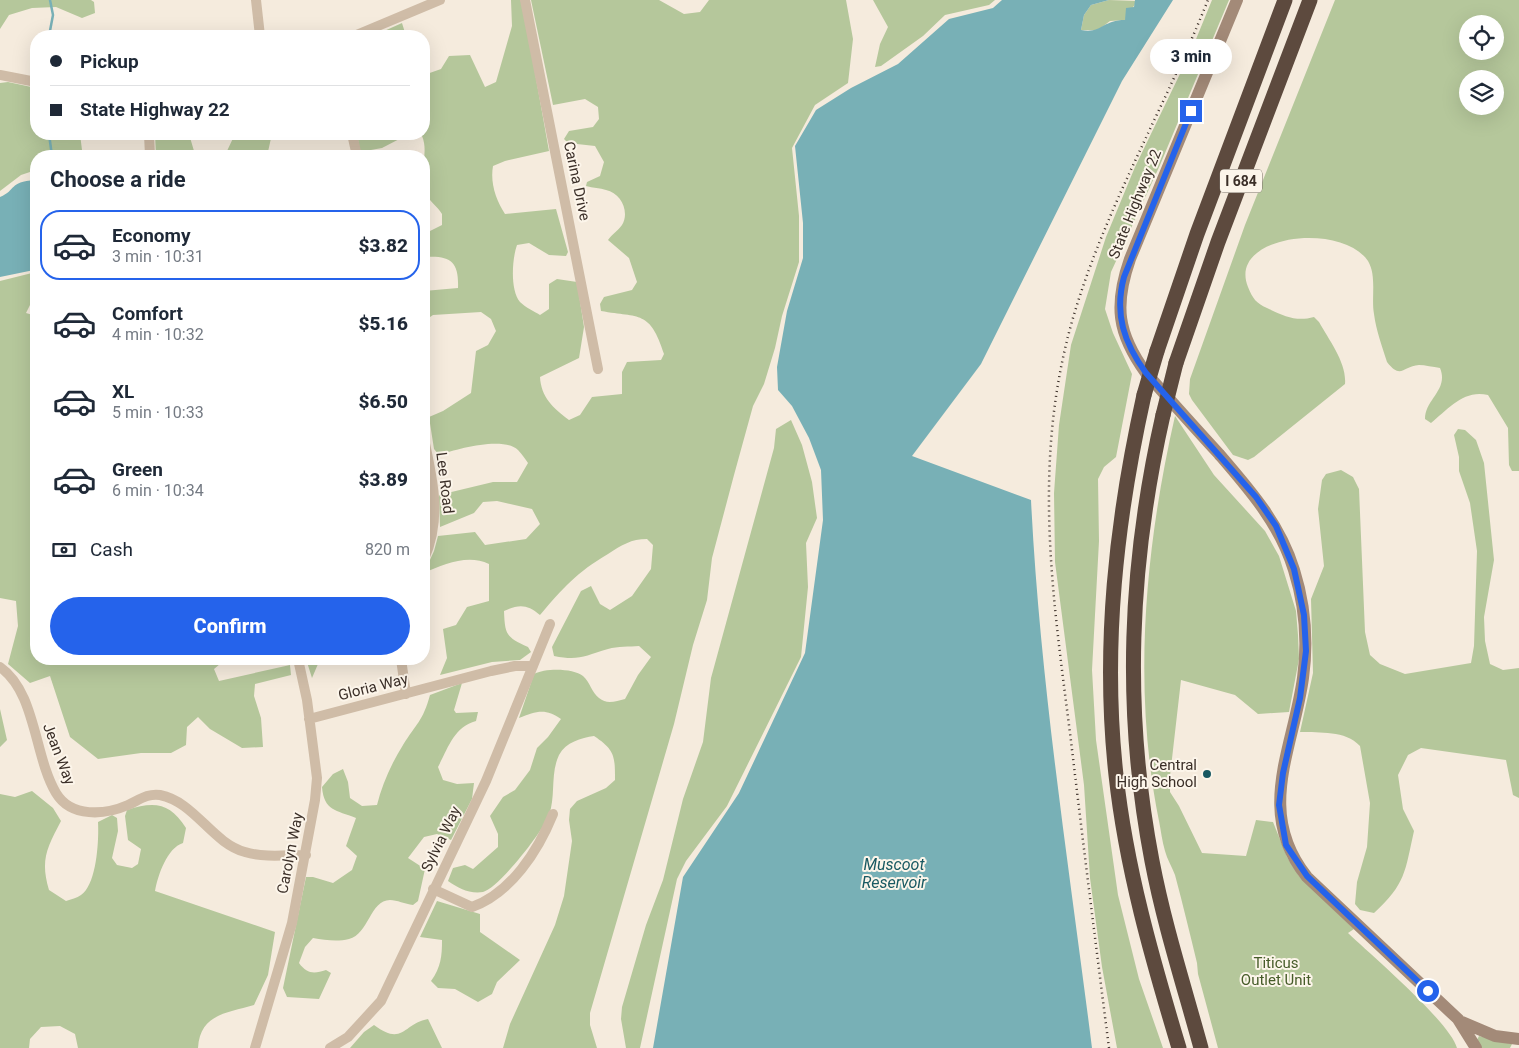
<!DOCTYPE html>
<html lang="en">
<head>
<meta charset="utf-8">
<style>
  body { margin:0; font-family:Roboto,sans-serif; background:#f6f6f7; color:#1f2937; height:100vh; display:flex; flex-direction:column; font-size:19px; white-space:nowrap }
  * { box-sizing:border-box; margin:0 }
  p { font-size:16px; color:#747a83 }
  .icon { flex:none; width:28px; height:28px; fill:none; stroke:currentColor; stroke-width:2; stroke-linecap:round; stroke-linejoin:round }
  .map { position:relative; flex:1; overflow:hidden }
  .drawer { position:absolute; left:30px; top:150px; width:400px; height:515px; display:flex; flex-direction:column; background:#fff; border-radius:20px; box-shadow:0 5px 20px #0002 }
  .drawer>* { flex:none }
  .banner { position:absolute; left:30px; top:30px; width:400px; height:110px; border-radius:20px; box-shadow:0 5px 20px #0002; display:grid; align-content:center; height:110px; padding:0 20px; background:#fff }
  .buttons { position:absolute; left:1459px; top:15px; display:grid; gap:10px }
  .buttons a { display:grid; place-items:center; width:45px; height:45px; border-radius:50%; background:#fff; box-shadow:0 5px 20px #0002; font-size:25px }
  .end { position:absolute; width:22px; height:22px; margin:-11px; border:6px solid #2563eb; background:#fff; box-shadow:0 0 0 2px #fff }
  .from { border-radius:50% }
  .bubble { position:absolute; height:35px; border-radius:18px; background:#fff; box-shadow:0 5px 20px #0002; font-size:16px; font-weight:800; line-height:35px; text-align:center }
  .banner b { display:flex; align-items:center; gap:18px; height:48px; font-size:19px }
  .banner b+b { border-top:1px solid #e0e1e3 }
  .banner i { width:12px; height:12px; background:#1f2937 }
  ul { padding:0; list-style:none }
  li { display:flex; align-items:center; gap:15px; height:70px; margin:0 10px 8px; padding:0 10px; border:2px solid transparent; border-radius:20px }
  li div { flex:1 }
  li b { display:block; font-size:19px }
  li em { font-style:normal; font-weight:800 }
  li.on { border-color:#2563eb }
  li>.icon { width:45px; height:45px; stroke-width:1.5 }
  h2 { padding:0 20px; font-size:22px; line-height:60px }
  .pay { display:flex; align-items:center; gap:12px; height:55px; padding:0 20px; font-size:19px }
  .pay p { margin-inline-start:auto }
  .button { display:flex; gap:10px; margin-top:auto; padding:10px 20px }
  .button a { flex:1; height:58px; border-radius:30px; background:#2563eb; color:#fff; font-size:20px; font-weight:800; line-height:58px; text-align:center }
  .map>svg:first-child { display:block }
</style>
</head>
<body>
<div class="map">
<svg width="1519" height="1048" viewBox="0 0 1519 1048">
  <rect width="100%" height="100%" fill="#f5ebdd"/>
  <path fill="#b5c79b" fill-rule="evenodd" d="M0,0H91L94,2L95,13L82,18L56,7L32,8L9,15L0,29Z
    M511,0H522L549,151L505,161L493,166C490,183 496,200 505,214L556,209L568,252L566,256L549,255L529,243L517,245C512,259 510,290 520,302C526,308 534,311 540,315L549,309V284L557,279L577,282L584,327L579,358L540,377C541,397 553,408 569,420L580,415L592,397L622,394V372L627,362L661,360L664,354C650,310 640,318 601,311L600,304L604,297L632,290L637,282L629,258L608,240C612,234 618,231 622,225C630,212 621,193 606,190C600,188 593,188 586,186L587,182L600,176L604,162L595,146L568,143L564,139L569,131L593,127L599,119L598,107L585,99L553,105L531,0H659L684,14L700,12L709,0H846L853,39L848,83L815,105L792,148L799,216V262L782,316L775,348L764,384L753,406L734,475L712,558L707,600L693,645L674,724L590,1013V1025L597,1048H503L510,1024L555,925L564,896L572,841L569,820L570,809L577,801L606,788L615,780C615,756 615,750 594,736C581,738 566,742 559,755C550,774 556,796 549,815C544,830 498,889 483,892C469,894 458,888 448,881L453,868L465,865L473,869L498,847V834L490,816L503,797L515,790L530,770L537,748L548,737L561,719C546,708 536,711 519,718L534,674C545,668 573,668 583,676C590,682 592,693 599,698C607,705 616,701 625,699L638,675L651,657L639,646C629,647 618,646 608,649C584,656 579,661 554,656L552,647L581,591L591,586L600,604L610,610L632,596L651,569L653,545L647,539C631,539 622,545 608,554C576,573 564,587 540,615C527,604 519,604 504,611C505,635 506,637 528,647L531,652L520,660L492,662L440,675L447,658L443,629L456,625L467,607L489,601V564C468,554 444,564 424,573L434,551L438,536L475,532L485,545L526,539L540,524L532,509L497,501L483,502L474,513L440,527L439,495L493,482H517L528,463C525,459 522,454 518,450C503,436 457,449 439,455L434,449L429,417L443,411L471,393L476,351L488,345L496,331L491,319L481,312L433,315L424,321V291L458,288C459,262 451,255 424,257V234L442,225V214C438,207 430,202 427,195C416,178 430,154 422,136L410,134H424V75L441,69L449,56L470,55L485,87L496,82L512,26Z
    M873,0H995L989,5L945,15L923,36L881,66L875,67L880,44L888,27Z
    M1109,0L1137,1L1125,20L1110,21L1098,30H1081L1084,15L1091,5Z
    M1212,0H1229L1160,165L1111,272L1105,309L1113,333L1132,374L1116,457L1104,467L1098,479L1099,541L1092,670L1096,740L1118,895L1139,979L1163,1048H1117L1102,967L1090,878L1084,785L1055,562L1054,493L1059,425L1071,345L1106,237L1135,167L1192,49Z
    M1335,0H1519V471H1512L1509,465L1508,428L1488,395C1464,389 1448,409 1431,423L1425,419C1425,399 1449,390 1440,368C1433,367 1425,365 1419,365C1403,366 1401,380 1387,362C1382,346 1376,330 1374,314C1371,298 1377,276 1368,261C1341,221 1227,235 1248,287C1253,299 1256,303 1267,308C1284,316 1296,322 1314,317L1319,322C1329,340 1347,363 1345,384L1254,457L1248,460L1233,455L1192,400L1189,394L1190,379L1245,225ZM1468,24H1495V51H1468ZM1468,79H1495V106H1468Z
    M402,23L406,36H373Z
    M8,82L36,88V134H80L82,150L92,156H36V170L21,175L0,191V83Z
    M155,134H189L194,151L204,156H156Z
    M235,134H272L267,156H216L227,151Z
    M357,134H409L382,148L360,152Z
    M36,272V293L26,313L36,316V659H226L214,669L219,681L290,665L291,675L255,684L254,696L261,718L263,747L242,748L210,729L198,717L187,727L186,745L171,753H141L98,759L70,737L50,676L30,683L8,664L18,626L16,601L0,598V281Z
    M1175,416L1214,475L1265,531L1279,556L1296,611L1298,635L1299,659L1289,712L1258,714L1235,695L1181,680L1170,776V792L1179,806L1202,853L1246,856L1256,820L1273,822L1287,857L1299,876L1354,929L1348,933C1371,955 1450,1022 1457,1048H1218L1198,974L1197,963C1190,934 1183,905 1175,875C1172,867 1167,859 1165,851C1162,841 1161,831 1159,821C1132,688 1145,548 1175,416Z
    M791,420L802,445L812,482L817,518L806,543L808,587L801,657L727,806L686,861L677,879L640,1048H626L621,1019L622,1007L646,925L663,880L683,799L703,742L711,678L774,448L776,429Z
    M1458,429L1465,430L1476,440L1484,463L1494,560L1484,617L1485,641L1490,664L1503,670L1519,668V798L1513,795L1506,760L1421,748L1408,755L1398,775L1403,809L1414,831C1405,871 1406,884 1374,913L1360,910L1355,904L1357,882L1367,847L1370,803L1360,746C1345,730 1320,733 1300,732L1313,673L1311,599L1324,566L1318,509L1322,480L1326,474L1341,470L1353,477L1359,489L1365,632L1370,655L1380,664L1405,674L1471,663L1474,646L1477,551L1470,503L1459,471V457L1454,435Z
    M306,659H340L318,664L312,678Z
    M462,683L454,710L456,713L478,712L476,721C454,727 448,748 438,767L443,780L457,784L474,783L472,799L451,840L437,834L424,837L408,858L425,869L418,901L413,905C405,904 397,900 390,900C370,900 369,934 349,939C337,942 325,940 313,938L305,947L299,963C307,974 314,974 326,970L331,973L319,999L287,997L283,988L306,877H313L333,883L352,870L357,856L346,846L356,818C336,810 324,811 322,787L333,774L343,769L348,782L350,798L362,806L377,805C382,785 391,764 403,745C416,724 423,721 430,695Z
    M0,709L7,740L0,747Z
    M32,791L53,808L61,821C47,848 40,860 49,890L66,901C71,899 77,898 81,895C97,884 99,839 98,822L112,815L117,818L118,831L112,858L117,865L132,868L138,864L141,849L128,840L125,816L127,810C155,801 170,803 186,828L183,843C167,848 158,875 155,891L275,932L268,975L254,1005C227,1013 200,1014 198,1048H78L75,1034L60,1026L41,1027L30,1039L29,1048H0V794L15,797Z
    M437,901L480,914V932L520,960L497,982L492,994L478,1002L455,989L438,988L431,981C441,967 442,956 442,940L420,937Z
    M428,1019L442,1048H350L364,1032L374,1025C403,1047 404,1023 428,1019Z
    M1479,1036L1512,1044L1510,1048H1480L1477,1040Z"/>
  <path fill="#78b0b6" d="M1002,0H1109L1091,5L1084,15L1081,30C1102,34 1102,20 1125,20L1126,8L1134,7L1135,0H1173L1122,81L981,364L912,456L1031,500C1040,683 1069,866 1092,1048H653L683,877L739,793L805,653L823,520L821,470L809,438L792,406L778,390L777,367L787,311L803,258V223L795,146L816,110L851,88L898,64L949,19L993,8Z
    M36,177V265L34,270L0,277V197C17,190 8,182 35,180Z"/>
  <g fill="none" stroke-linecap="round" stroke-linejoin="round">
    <path stroke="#78b0b6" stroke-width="2.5" d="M49,36L53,15L50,0
      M49,134L52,156"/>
    <path stroke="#cfbca7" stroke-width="10" d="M256,0L260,36
      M525,0L598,369
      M354,36L440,0
      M0,75L36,82
      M149,134L150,156
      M352,134L357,156
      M424,439C433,480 442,519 424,559
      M401,659L406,694
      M0,667C36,692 34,756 56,793C71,818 105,815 128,805C139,800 148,793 160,795C195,802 212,843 245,852C264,858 287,855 306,855
      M309,719L491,671L515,666H533
      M433,889L472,907C511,893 538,851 553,814
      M255,1048L292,923L315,800L317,778L307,700L298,659
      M330,1048L348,1037L381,1001L486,781L550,624"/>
    <path stroke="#a38a78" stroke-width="12" d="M1237,0L1130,259C1114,305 1117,333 1146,373C1170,400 1194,427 1219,454C1250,490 1280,524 1294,570C1305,605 1308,642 1303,678C1293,750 1255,812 1307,877L1458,1019L1476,1048
      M1462,1022L1495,1036L1519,1039"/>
    <path stroke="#5d4a3e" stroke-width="15" d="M1157,351L1197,234L1285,0
      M1176,363L1218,242L1310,0
      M1144,395C1116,521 1102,647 1116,775C1126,868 1152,958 1179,1048
      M1163,415C1129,565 1123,710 1152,861C1164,924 1184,986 1201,1048"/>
    <path stroke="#3b2f28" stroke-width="2.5" stroke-dasharray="1 4" stroke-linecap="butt" d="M1109,1048C1096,946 1083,843 1071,741C1053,598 1032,467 1071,325C1103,211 1164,110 1208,0"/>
    <path stroke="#5d4a3e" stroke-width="15" d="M1144,395L1157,351
      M1163,415L1176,363"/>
  </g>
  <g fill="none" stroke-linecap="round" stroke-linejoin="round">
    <path stroke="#2563eb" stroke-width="6" d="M1191,111L1124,277C1114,314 1124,343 1146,373L1256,497L1276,526L1294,569L1304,615L1306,651L1300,698L1283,773L1279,805L1286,845L1307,876L1428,991"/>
  </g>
  <circle fill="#185962" stroke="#fcf5ea" stroke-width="2" cx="1207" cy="774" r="5"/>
  <g text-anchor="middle" stroke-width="4" stroke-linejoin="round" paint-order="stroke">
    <rect fill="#fcf5ea" stroke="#756a62" stroke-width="1" x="1220" y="169.5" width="42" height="23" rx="4"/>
    <g font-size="14" font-weight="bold" fill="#3b2f28">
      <text x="1241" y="186">I 684</text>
    </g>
    <g font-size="15" fill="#3b2f28" stroke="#fcf5ea">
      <text transform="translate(577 181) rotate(78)" y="5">Carina Drive</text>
      <text transform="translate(1135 204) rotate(-68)" y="5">State Highway 22</text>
      <text transform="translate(445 483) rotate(83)" y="5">Lee Road</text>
      <text transform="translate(373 687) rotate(-14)" y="5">Gloria Way</text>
      <text transform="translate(59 754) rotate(69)" y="5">Jean Way</text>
      <text transform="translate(441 839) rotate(-64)" y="5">Sylvia Way</text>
      <text transform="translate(290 853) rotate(-79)" y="5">Carolyn Way</text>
    </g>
    <g font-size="15" fill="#3b2f28" stroke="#fcf5ea" text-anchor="end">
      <text x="1197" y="770">Central<tspan x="1197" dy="17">High School</tspan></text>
    </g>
    <g font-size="15" fill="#465c29" stroke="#fcf5ea">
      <text x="1276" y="968">Titicus<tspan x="1276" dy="17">Outlet Unit</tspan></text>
    </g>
    <g font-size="16" font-style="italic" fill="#185962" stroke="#fcf5ea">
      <text x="894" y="870">Muscoot<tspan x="894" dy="18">Reservoir</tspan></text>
    </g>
  </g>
</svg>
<div class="buttons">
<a><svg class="icon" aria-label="locate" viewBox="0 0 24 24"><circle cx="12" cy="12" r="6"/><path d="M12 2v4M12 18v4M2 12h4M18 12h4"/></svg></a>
<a><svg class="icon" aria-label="layers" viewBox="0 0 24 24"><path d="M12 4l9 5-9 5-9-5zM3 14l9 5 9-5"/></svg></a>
</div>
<i class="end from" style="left:1428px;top:991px"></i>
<i class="end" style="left:1191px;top:111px"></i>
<div class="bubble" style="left:1150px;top:39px;width:82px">3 min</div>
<div class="banner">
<b><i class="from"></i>Pickup</b>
<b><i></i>State Highway 22</b>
</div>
<section class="drawer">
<h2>Choose a ride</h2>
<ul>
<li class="on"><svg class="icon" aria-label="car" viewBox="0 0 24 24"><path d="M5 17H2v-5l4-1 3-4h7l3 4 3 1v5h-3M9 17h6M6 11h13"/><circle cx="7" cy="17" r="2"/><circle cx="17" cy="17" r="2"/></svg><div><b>Economy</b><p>3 min · 10:31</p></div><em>$3.82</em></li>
<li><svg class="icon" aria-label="car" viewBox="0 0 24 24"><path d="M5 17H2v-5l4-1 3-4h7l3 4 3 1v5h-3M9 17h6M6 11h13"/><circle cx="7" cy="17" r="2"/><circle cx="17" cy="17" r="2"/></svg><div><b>Comfort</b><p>4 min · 10:32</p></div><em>$5.16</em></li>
<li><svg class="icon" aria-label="car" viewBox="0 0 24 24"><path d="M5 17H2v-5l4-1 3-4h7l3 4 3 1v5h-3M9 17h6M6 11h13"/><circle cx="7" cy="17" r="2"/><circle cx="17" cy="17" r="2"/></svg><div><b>XL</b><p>5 min · 10:33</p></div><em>$6.50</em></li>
<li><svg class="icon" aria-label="car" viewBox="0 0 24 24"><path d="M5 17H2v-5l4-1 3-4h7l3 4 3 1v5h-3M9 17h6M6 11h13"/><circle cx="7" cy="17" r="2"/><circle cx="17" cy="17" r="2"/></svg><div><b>Green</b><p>6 min · 10:34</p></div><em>$3.89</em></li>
</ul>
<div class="pay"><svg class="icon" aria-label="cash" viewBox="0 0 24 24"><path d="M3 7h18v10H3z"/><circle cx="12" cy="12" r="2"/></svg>Cash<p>820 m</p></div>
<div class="button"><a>Confirm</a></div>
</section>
</div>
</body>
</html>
